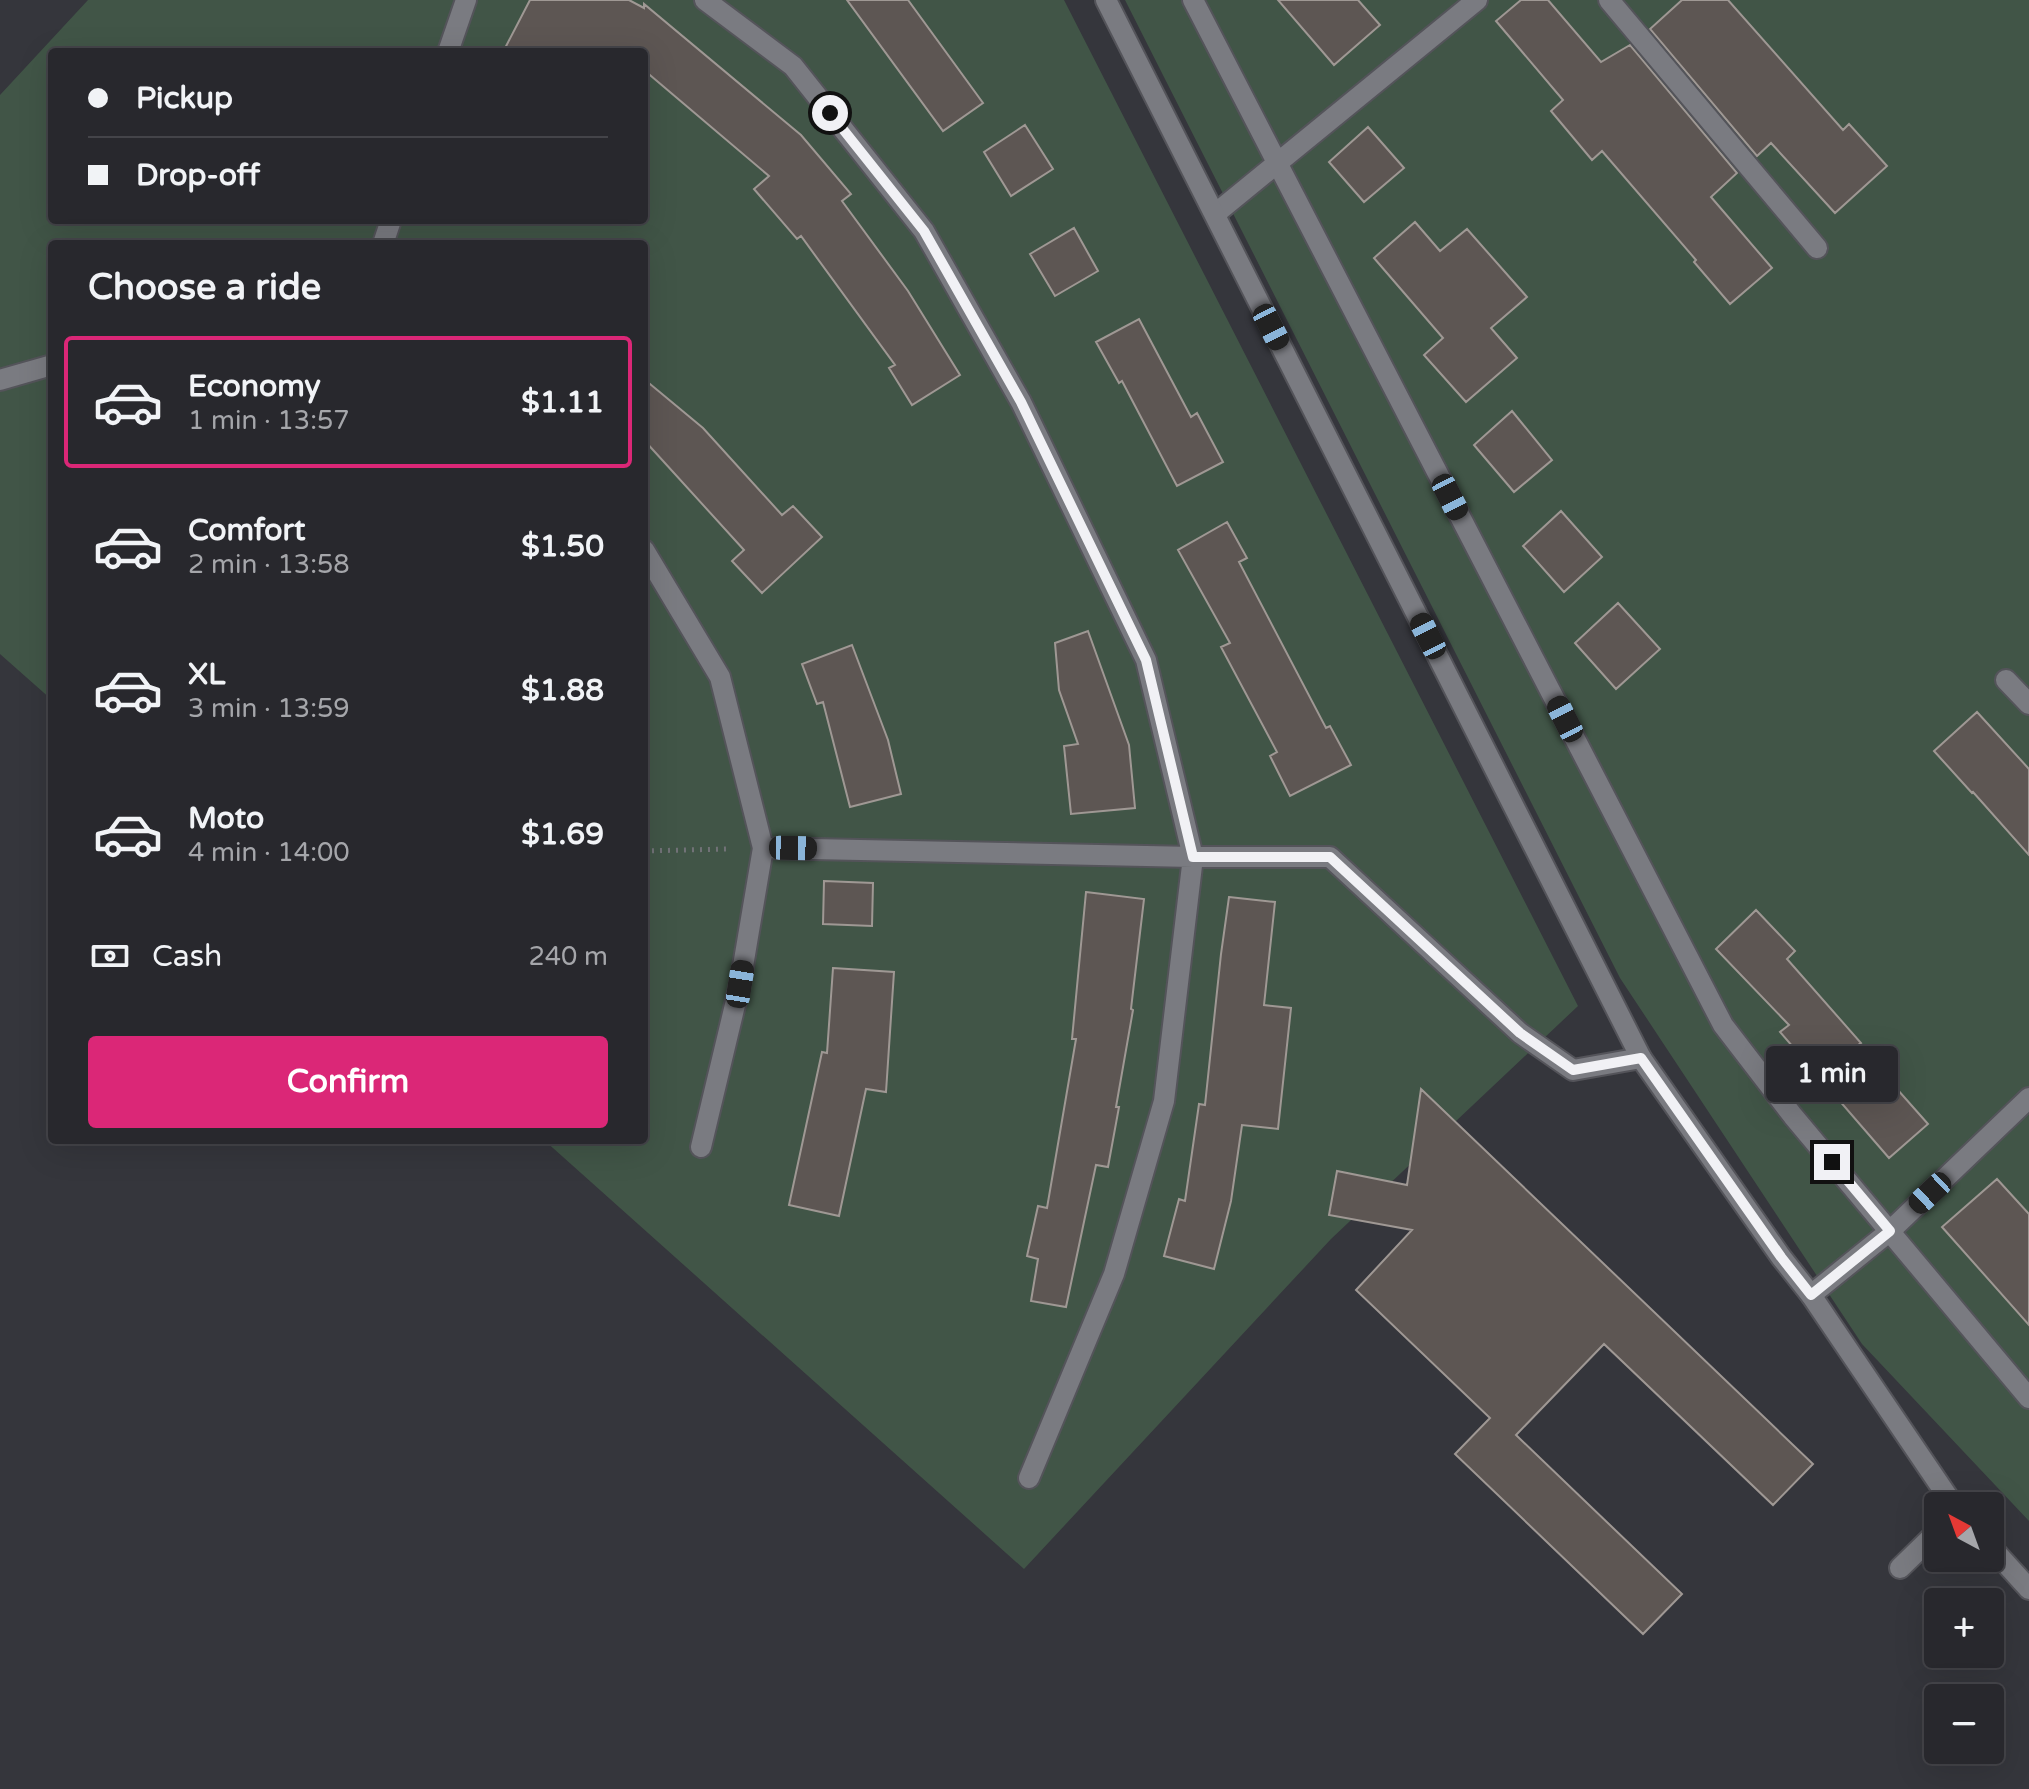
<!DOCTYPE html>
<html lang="en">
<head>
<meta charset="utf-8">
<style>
  body { margin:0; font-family:"Varela Round",sans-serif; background:#303035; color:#f1f3f6; height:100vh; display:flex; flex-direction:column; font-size:30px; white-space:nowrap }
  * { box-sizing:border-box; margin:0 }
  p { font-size:26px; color:#a5a6aa }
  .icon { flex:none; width:44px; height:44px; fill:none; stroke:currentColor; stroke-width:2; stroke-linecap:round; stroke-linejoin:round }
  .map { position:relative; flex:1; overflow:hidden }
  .sheet { position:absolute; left:48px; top:240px; width:600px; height:904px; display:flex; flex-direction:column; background:#28282d; border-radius:8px; box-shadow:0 8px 32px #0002,0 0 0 2px #444449 }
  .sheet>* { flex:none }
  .hud { position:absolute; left:48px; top:48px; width:600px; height:176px; border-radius:8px; box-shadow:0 8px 32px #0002,0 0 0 2px #444449; display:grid; align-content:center; height:176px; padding:0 40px; background:#28282d }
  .needle { width:52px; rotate:319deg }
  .controls { position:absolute; left:1924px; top:1492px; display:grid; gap:16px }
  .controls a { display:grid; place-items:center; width:80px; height:80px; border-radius:8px; background:#28282d; box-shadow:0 8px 32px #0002,0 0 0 2px #444449; font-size:40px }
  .end { position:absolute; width:36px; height:36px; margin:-18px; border:10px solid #f1f1f5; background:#111; box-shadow:0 0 0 4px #111 }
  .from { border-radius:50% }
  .bubble { position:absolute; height:56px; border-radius:8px; background:#28282d; box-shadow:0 8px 32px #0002,0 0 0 2px #444449; font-size:26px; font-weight:700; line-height:56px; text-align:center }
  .car { position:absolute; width:24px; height:48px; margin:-24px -12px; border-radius:10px; box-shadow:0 0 6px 2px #0007; background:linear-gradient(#222 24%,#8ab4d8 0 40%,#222 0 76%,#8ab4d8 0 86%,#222 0) }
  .hud b { display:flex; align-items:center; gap:28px; height:76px; font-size:30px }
  .hud b+b { border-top:2px solid #444449 }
  .hud i { width:20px; height:20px; background:#f1f3f6 }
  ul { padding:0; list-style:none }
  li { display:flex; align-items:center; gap:24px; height:132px; margin:0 16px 12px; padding:0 24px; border:4px solid transparent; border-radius:8px }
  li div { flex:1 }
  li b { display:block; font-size:30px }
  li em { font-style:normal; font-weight:700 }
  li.active { border-color:#db2777 }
  li>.icon { width:72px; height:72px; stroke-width:1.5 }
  h2 { padding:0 40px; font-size:36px; line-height:96px }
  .pay { display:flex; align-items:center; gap:20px; height:88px; padding:0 40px; font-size:30px }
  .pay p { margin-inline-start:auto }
  .primary-button { display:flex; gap:16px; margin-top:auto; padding:16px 40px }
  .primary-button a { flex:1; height:92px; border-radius:8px; background:#db2777; color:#fff; font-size:32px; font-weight:700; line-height:92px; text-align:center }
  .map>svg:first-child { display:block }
</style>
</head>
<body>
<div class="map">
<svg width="2029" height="1789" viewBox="0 0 2029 1789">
  <rect width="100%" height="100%" fill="#35363c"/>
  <path fill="#415547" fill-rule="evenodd" d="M88,0H1064L1578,1006L1331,1239L1024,1569L544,1140H644V244H52V700L0,654V95ZM52,52H644V220H52Z
    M1125,0H2029V1521L1862,1344L1620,978Z"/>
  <path fill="#5d5653" stroke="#9f9894" stroke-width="2" d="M530,0H629L644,8V4L801,135L851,194L842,201L908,291L960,375L912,405L889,368L895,365L801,236L797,239L754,189L769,176L644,70V52H503Z
    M847,0H908L983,103L943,131Z
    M1278,0H1358L1380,25L1334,65Z
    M1521,0H1548L1601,62L1630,45L1737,173L1711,197L1772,268L1730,304L1694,262L1696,260L1602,151L1592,160L1551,111L1563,100L1496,21Z
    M1682,0H1728L1843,130L1849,124L1887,166L1835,213L1771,143L1757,156L1650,29Z
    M1025,125L1053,169L1011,196L984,152Z
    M1368,127L1404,168L1364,202L1329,162Z
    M1415,222L1440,251L1467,229L1527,297L1491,328L1517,358L1466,402L1424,355L1443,338L1374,258Z
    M1074,228L1098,271L1055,296L1030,254Z
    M1139,319L1191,417L1197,413L1223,462L1177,486L1122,381L1119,383L1096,342Z
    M644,379L703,428L782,515L793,506L822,537L762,593L732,561L744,550L644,440Z
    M1512,411L1552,460L1514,492L1474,445Z
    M1561,511L1602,557L1564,592L1523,546Z
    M1227,522L1247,558L1239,562L1326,728L1330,726L1351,765L1290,796L1270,756L1277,752L1221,647L1230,643L1178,550Z
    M1618,603L1660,649L1616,689L1575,643Z
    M1088,631L1129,745L1135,808L1071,814L1064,746L1078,744L1059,690L1055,643Z
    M852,645L888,740L901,794L850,807L823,702L817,704L802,664Z
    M1977,712L2029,769V855L1973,792L1972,793L1934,751Z
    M824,881L873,883L872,926L823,924Z
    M1086,892L1144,899L1131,1009L1133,1010L1116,1107H1119L1108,1167L1096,1165L1066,1307L1031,1301L1038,1259L1027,1256L1038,1206L1047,1208L1076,1039H1072Z
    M1229,897L1275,902L1264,1005L1291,1008L1278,1129L1242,1125L1231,1201L1214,1269L1164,1256L1179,1199L1185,1201L1199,1104L1205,1105L1221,954Z
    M1756,910L1795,951L1787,959L1861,1043L1858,1045L1928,1124L1889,1158L1780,1032L1789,1025L1716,949Z
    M833,968L894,972L886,1092L866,1089L839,1216L789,1205L822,1052L827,1053Z
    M1421,1089L1813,1464L1773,1505L1604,1344L1516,1435L1682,1594L1643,1634L1455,1454L1490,1418L1356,1290L1412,1230L1329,1215L1337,1171L1407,1185Z
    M1997,1179L2029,1214V1325L1942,1227Z"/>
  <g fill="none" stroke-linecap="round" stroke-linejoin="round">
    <g stroke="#54545a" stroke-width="24">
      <path id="lane" d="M705,0L793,66L924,231L1021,402L1146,660L1193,857L1164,1101L1114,1274L1029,1478
        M1193,0L1723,1025L1793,1116L2029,1398
        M1609,0L1817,248
        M448,52L466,0
        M1215,214L1477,0
        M383,244L391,220
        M0,380L52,365
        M644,550L720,677L763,848L740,984L701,1147
        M2006,680L2029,704
        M763,848L1193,857H1330L1520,1033L1573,1070L1641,1058
        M1811,1295L1890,1231L2029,1098
        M1900,1568L1938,1531"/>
    </g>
    <g stroke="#54545a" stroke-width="24">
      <path id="street" d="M1106,0L1641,1058L1781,1257L1811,1295L1954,1506
        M1990,1546L2029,1589"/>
    </g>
    <path stroke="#717277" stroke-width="5" stroke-dasharray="2 6" stroke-linecap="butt" d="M644,851L726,849"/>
    <use href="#lane" stroke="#7a7b81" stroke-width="20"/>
    <use href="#street" stroke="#7a7b81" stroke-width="20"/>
  </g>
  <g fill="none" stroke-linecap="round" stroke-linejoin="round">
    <path stroke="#f1f1f5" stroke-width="10" d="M830,113L924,231L1021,402L1035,431L1146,660L1193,857H1330L1520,1033L1573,1070L1641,1058L1781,1257L1811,1295L1890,1231L1832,1162"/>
  </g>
</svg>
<div class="controls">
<a><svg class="needle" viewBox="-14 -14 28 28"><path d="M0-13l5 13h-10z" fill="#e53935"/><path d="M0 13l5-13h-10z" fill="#a5a6aa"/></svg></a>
<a>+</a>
<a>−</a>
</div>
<i class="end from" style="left:830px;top:113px"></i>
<i class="end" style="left:1832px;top:1162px"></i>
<div class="bubble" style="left:1766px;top:1046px;width:132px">1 min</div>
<i class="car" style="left:1271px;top:327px;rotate:153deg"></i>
<i class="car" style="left:1450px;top:497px;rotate:153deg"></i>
<i class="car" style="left:1428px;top:636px;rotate:333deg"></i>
<i class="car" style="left:1565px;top:719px;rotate:333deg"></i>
<i class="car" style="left:793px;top:848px;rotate:91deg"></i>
<i class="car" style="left:740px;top:984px;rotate:9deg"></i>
<i class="car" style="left:1930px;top:1193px;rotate:227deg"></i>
<div class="hud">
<b><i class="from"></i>Pickup</b>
<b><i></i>Drop-off</b>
</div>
<section class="sheet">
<h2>Choose a ride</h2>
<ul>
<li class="active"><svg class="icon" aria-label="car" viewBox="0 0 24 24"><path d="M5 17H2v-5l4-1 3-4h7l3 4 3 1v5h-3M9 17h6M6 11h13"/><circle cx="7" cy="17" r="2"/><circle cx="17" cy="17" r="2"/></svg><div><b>Economy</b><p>1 min · 13:57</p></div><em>$1.11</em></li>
<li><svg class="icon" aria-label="car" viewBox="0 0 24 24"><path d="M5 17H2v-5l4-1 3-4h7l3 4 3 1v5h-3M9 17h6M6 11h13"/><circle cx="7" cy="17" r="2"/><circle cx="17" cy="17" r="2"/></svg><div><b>Comfort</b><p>2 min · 13:58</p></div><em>$1.50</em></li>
<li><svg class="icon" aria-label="car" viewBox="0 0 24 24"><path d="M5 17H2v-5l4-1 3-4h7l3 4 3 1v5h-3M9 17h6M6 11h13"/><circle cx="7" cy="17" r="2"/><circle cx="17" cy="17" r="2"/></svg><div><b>XL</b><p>3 min · 13:59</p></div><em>$1.88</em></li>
<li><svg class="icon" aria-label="car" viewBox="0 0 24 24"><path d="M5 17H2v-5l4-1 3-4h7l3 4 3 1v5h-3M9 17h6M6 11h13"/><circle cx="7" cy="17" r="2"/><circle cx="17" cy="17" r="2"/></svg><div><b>Moto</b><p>4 min · 14:00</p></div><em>$1.69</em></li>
</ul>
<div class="pay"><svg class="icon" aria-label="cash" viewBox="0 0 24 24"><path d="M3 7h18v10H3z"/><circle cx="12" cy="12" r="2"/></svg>Cash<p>240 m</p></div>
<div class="primary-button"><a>Confirm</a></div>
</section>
</div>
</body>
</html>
